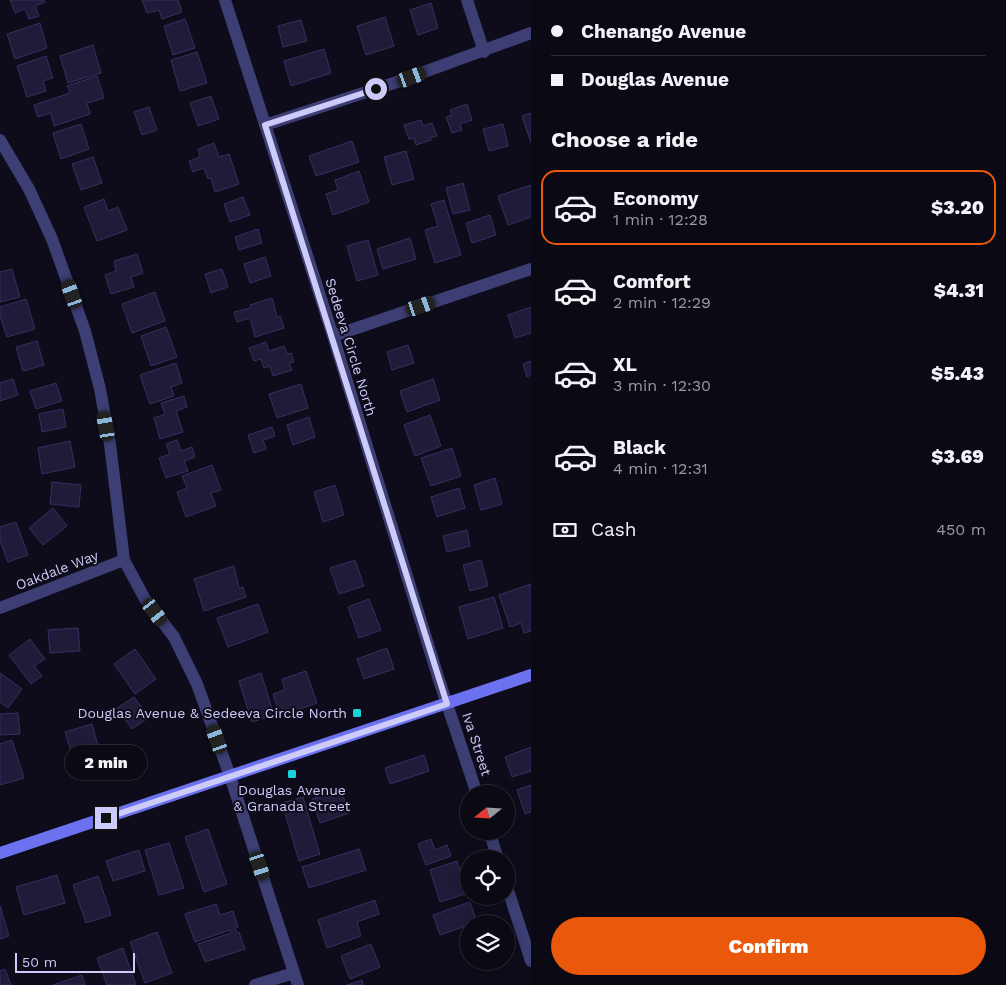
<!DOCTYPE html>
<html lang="en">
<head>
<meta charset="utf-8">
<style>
  body { margin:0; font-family:"Work Sans",sans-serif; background:#13121d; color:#f1f3f6; height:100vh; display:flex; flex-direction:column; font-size:19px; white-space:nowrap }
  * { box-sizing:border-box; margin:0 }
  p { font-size:16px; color:#999aa0 }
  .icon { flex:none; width:28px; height:28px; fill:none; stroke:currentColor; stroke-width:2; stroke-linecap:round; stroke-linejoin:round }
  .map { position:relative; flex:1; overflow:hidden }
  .details { display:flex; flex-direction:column; background:#0a0914; width:475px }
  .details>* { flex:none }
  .guide { display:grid; align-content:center; height:110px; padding:0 20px; background:#0a0914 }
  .needle { width:32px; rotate:252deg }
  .tools { position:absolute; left:460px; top:785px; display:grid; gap:10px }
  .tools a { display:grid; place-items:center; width:55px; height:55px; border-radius:50%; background:#0a0914; box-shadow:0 2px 12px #0003,0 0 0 1px #2a2a34; font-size:25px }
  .scale { position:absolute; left:15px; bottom:12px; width:120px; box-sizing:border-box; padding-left:5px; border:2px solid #cdcbf9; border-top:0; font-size:14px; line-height:18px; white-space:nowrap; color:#cdcbf9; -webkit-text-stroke:4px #0e0c1a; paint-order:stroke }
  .end { position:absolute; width:22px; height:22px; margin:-11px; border:6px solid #cdcbf9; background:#111; box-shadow:0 0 0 2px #111 }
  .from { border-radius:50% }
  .bubble { position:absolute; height:35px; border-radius:18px; background:#0a0914; box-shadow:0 2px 12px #0003,0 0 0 1px #2a2a34; font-size:16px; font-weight:800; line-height:35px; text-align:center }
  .car { position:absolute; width:15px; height:30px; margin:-15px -8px; border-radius:6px; box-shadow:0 0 4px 1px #0007; background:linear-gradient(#222 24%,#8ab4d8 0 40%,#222 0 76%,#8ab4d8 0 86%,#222 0) }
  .guide b { display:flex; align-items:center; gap:18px; height:48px; font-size:19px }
  .guide b+b { border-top:1px solid #2a2a34 }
  .guide i { width:12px; height:12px; background:#f1f3f6 }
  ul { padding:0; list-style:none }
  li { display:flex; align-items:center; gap:15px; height:75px; margin:0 10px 8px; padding:0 10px; border:2px solid transparent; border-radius:15px }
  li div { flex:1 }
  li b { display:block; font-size:19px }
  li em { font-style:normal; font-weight:800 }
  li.selected { border-color:#ea580c }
  li>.icon { width:45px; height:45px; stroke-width:1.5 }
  h2 { padding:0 20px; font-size:22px; line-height:60px }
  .pay { display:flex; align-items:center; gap:12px; height:55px; padding:0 20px; font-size:19px }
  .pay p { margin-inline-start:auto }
  .button { display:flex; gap:10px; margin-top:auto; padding:10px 20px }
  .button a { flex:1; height:58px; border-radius:30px; background:#ea580c; color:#fff; font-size:20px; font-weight:800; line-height:58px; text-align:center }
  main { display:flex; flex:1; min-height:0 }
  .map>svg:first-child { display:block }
</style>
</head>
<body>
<main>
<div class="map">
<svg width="531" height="985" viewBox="0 0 531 985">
  <rect width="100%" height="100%" fill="#0e0c1a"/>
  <path fill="#1f1b39" stroke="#362f62" d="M10,0H44L45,2L35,6L39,16L29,19L25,9L15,13Z
    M142,0H178L182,12L162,19L159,10L147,13Z
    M431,3L438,28L418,35L410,10Z
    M385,17L394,46L366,55L357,26Z
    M185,19L195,48L173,55L164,26Z
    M301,20L307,41L283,47L278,26Z
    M40,23L47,48L15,59L7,34Z
    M93,45L101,73L68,83L60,56Z
    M324,49L331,73L291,86L284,61Z
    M197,52L207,83L180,91L171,60Z
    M46,56L53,78L43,81L46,91L27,97L17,66Z
    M97,76L104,98L87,103L90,114L54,126L51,113L38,117L34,105L70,93L67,86Z
    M211,96L219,119L198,126L190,103Z
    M467,104L472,120L460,124L462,130L452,133L446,117L452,115L450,110Z
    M149,107L157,130L142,135L134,112Z
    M531,113V143L522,116Z
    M421,120L423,126L432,123L437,136L430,138L431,140L416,145L414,138L409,139L404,125Z
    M81,124L89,149L61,159L53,133Z
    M503,124L508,146L489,151L483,129Z
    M352,141L359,162L316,176L309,156Z
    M214,143L219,157L229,154L239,184L215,192L211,178L208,179L204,168L193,172L189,161L200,157L198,149Z
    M406,151L414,179L392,185L384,157Z
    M93,157L102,183L81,190L72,164Z
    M359,171L369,202L333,215L326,194L338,190L335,180Z
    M463,183L470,210L453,214L446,188Z
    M531,185V217L508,225L498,196Z
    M243,197L250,215L230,222L224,204Z
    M104,199L108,211L118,207L127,230L97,241L84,207Z
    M444,200L461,255L435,263L425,230L438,226L431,204Z
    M490,215L496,235L472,243L466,223Z
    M258,229L262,243L239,250L235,237Z
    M410,238L416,259L383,269L377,249Z
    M368,240L378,275L357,281L347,246Z
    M137,254L143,273L131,277L134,287L111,294L105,275L116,271L114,261Z
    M265,257L271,276L250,283L244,264Z
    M12,269L20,297L0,302V272Z
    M222,269L228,287L211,293L205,274Z
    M155,292L165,321L132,333L122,304Z
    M272,298L277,317L280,316L284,328L255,337L250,318L237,322L234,312L251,308L250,305Z
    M26,299L35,329L7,337L0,316V307Z
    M531,307V333L515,338L508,315Z
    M166,327L177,357L151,366L141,336Z
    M37,341L44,365L23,371L16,347Z
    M266,342L269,351L284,346L287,354L291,353L294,362L289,363L292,370L273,376L270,366L264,368L261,359L254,361L249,348Z
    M408,345L414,363L392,370L387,352Z
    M531,361V375L527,377L523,364Z
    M176,363L182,383L171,387L174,396L150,404L140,375Z
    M13,379L18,395L0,401V383Z
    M433,379L440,400L407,412L400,391Z
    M56,383L62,401L36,409L30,391Z
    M301,384L308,408L277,418L269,394Z
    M184,396L187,407L176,411L183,432L160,439L154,418L165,414L161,403Z
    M63,409L66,427L42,432L39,414Z
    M430,415L441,446L415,456L404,425Z
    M309,417L315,437L293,445L287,425Z
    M272,427L275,436L263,440L266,449L254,453L248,435Z
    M177,440L181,451L192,447L195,457L184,461L188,471L166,478L159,458L170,454L166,444Z
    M70,441L75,467L42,474L38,448Z
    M452,448L461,476L431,486L421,458Z
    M212,465L221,490L211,493L216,506L186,517L177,492L187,488L182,476Z
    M495,478L502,504L481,510L474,485Z
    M52,482L81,485L79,507L50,504Z
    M335,485L344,515L323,522L314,492Z
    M459,488L465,508L437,517L431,497Z
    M53,508L67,526L43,545L29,528Z
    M16,522L28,555L8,562L0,541V527Z
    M467,530L470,546L447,552L443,536Z
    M355,560L364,586L339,594L330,568Z
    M481,560L488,586L470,591L463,565Z
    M234,566L239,588L243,587L246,597L204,611L194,579Z
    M531,584V631L524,633L521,623L510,627L499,595Z
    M494,597L503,628L468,639L459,607Z
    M369,599L381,630L359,638L348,607Z
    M258,604L268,632L228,647L217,618Z
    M78,628L80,651L50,653L48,630Z
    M30,639L45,659L34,666L42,676L31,684L9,655Z
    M387,648L394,669L364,679L357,659Z
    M135,649L156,679L135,694L114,664Z
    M306,671L317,703L280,716L273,694L285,690L282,679Z
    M0,673L22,689L8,708L0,702Z
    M261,673L274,715L252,722L239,681Z
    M134,697L149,717L132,729L117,708Z
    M18,713L20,734L0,735V714Z
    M92,724L101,757L75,765L65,732Z
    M12,740L24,778L0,785V744Z
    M531,747V771L512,777L505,757Z
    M424,755L429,771L390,784L385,768Z
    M531,785V812L525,814L517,790Z
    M340,787L349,813L320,823L312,799L331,793L330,790Z
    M303,797L320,854L299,861L282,803Z
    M208,829L227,884L204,892L185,837Z
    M431,839L435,850L447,845L451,856L426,865L418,844Z
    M169,843L184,888L159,895L145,850Z
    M359,849L366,870L309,888L302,867Z
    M139,850L145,871L113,881L106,861Z
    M457,861L468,893L440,902L430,870Z
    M57,875L65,903L24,915L16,887Z
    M98,876L111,915L86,923L73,885Z
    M375,900L379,914L357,922L361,936L327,948L318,920Z
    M470,902L477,922L440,935L433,915Z
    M216,904L220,915L233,911L238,927L235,928L237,933L239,932L245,949L205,962L198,944L231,933L230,930L195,942L185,914Z
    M0,906L9,936L0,939Z
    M157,932L172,973L145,983L130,942Z
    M371,944L380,967L350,979L341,956Z
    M123,948L136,985H107L97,958Z
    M5,969L11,985H0V971Z
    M82,975L85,985H53Z
    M362,980L363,985H347Z"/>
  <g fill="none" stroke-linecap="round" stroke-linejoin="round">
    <path stroke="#3c3e74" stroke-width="12" d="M225,0L333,336L439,680L477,794
      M467,0L484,52
      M265,125L394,83L531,33
      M0,140L29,189L52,239L85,331L100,389L110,444L124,560L145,599L174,637L197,684L230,776L298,985
      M333,336L531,269
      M0,608L124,560
      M489,831L498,859
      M506,884L531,961
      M255,985L294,973"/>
    <path stroke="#6c72ef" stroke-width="12" d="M0,853L531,675"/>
  </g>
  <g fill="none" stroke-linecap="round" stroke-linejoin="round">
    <path stroke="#cdcbf9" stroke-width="6" d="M106,818L447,704L265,125L376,89"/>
  </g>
  <g fill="#18d3d9" stroke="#0e0c1a" stroke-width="2">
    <rect x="352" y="708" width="10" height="10" rx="2.5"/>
    <rect x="287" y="769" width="10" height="10" rx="2.5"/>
  </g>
  <g text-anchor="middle" stroke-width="4" stroke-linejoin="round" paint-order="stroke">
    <g font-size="14" fill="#cdcbf9" stroke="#0e0c1a">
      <text transform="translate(351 347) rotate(73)" y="5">Sedeeva Circle North</text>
      <text transform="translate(57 570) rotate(-21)" y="5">Oakdale Way</text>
      <text transform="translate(477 744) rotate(72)" y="5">Iva Street</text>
    </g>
    <g font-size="14" fill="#cdcbf9" stroke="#0e0c1a" text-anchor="end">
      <text x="347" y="718">Douglas Avenue &amp; Sedeeva Circle North</text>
      <text x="292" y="795" text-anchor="middle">Douglas Avenue<tspan x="292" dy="16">&amp; Granada Street</tspan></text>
    </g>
  </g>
</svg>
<div class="tools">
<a><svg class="needle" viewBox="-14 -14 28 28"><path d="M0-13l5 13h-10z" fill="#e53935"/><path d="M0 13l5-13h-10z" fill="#999aa0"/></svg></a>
<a><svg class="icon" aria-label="locate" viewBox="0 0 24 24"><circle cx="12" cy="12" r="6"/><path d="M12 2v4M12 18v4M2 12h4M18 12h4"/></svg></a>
<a><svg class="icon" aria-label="layers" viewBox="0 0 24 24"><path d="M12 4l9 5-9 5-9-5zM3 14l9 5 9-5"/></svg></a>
</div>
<div class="scale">50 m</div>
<i class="end from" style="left:376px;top:89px"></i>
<i class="end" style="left:106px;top:818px"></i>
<div class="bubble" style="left:65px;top:745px;width:82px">2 min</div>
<i class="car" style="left:412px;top:77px;rotate:70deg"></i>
<i class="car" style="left:72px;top:294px;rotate:340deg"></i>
<i class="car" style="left:421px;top:306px;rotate:71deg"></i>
<i class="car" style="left:106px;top:426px;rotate:350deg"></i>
<i class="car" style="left:155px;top:612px;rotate:143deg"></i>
<i class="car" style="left:217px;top:739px;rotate:340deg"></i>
<i class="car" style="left:260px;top:866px;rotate:162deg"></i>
</div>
<section class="details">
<div class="guide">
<b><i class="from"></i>Chenango Avenue</b>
<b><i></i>Douglas Avenue</b>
</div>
<h2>Choose a ride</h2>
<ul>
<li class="selected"><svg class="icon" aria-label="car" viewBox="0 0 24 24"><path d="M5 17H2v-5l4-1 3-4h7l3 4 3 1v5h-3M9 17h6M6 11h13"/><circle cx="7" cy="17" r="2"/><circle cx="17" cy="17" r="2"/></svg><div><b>Economy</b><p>1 min · 12:28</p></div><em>$3.20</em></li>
<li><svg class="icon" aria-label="car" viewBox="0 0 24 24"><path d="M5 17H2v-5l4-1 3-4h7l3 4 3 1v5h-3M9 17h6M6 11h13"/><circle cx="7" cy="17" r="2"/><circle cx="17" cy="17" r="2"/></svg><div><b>Comfort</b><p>2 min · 12:29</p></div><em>$4.31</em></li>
<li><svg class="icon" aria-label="car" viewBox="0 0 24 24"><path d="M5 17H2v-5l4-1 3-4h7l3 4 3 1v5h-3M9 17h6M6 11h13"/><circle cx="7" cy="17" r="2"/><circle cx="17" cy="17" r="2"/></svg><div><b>XL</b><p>3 min · 12:30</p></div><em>$5.43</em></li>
<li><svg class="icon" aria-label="car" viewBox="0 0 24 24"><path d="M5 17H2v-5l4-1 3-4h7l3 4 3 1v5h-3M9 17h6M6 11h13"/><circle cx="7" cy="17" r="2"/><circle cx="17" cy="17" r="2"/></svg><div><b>Black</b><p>4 min · 12:31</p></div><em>$3.69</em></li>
</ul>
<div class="pay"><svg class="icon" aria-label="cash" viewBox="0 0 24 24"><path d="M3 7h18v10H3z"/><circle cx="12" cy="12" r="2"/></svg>Cash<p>450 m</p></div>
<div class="button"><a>Confirm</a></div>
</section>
</main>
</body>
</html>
